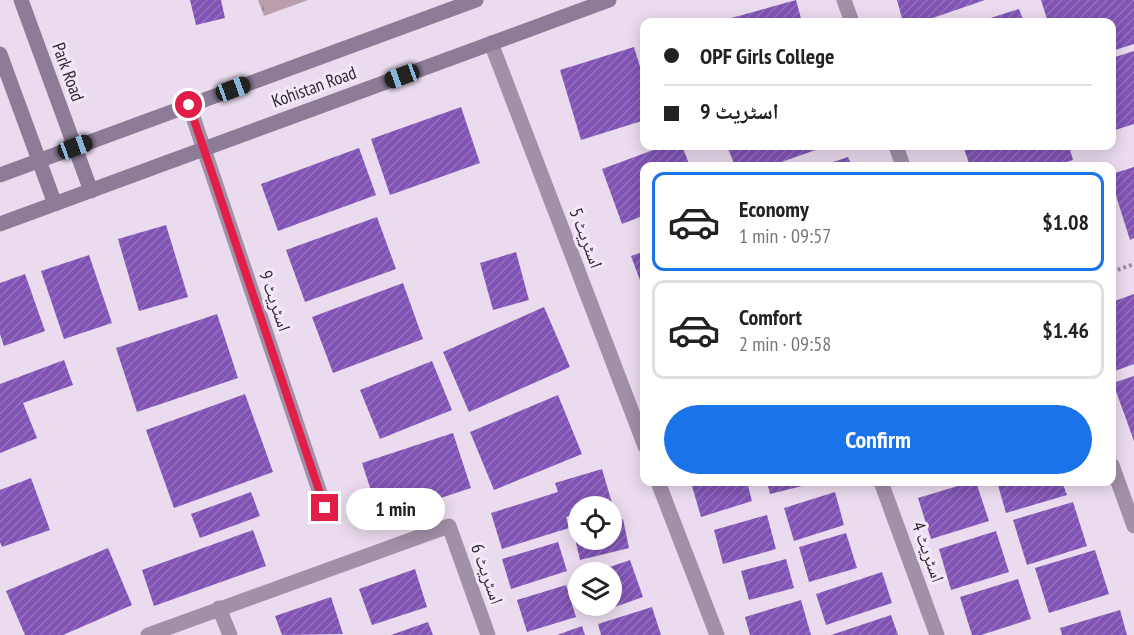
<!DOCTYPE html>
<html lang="en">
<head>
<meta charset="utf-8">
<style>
  body { margin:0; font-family:"PT Sans Narrow","Noto Naskh Arabic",sans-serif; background:#f2f2f2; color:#222; height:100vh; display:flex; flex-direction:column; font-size:22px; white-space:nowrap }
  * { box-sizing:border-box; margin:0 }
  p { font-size:20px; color:#767676 }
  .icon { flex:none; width:33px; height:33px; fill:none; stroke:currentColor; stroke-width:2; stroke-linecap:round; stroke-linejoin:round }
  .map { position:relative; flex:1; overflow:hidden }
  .drawer { position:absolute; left:640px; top:162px; width:476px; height:324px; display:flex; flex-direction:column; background:#fff; border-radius:12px; box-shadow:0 3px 15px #0003 }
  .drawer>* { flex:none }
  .guide { position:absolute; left:640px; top:18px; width:476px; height:132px; border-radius:12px; box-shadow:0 3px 15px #0003; display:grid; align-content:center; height:132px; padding:0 24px; background:#fff }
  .buttons { position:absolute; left:568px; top:496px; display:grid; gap:12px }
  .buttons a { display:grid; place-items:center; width:54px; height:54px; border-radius:50%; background:#fff; box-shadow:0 3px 15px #0003; font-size:30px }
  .end { position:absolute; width:27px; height:27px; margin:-14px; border:8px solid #e11d48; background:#fff; box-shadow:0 0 0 3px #fff }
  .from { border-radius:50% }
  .bubble { position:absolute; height:42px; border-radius:21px; background:#fff; box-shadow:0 3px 15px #0003; font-size:20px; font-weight:600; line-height:42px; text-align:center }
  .car { position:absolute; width:18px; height:36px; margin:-18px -9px; border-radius:8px; box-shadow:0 0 4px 2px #0007; background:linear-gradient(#222 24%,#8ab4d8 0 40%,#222 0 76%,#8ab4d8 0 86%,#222 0) }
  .guide b { display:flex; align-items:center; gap:21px; height:57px; font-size:22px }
  .guide b+b { border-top:2px solid #e0e0e0 }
  .guide i { width:15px; height:15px; background:#222 }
  ul { padding:10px 0 0; list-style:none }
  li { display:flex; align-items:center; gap:18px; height:99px; margin:0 12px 9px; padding:0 12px; border:3px solid #e0e0e0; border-radius:12px }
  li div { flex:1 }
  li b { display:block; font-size:22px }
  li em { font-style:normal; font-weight:600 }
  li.selected { border-color:#1a73e8 }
  li>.icon { width:54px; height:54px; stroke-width:1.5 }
  .button { display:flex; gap:12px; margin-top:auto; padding:12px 24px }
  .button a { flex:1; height:69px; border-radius:36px; background:#1a73e8; color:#fff; font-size:24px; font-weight:600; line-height:69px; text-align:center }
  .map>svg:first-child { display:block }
</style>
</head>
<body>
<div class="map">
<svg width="1134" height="635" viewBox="0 0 1134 635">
  <defs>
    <pattern id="grass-tufts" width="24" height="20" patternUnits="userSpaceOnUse" patternTransform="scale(1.5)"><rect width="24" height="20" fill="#bb9eab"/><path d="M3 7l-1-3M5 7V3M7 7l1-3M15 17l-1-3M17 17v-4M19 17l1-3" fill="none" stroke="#98818c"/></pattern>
    <pattern id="building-hatch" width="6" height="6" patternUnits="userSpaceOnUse" patternTransform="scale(1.5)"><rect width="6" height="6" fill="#8153b6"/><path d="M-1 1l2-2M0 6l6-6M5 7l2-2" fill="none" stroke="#9473ba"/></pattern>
  </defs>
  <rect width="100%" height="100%" fill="#eadcee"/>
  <path fill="url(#grass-tufts)" d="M258,0H308L264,16Z"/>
  <path fill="url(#building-hatch)" d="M190,0H221L225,18L196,25Z
    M796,0L802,22H717Z
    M897,0H985L921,22H903Z
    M1041,0H1134V44L1112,51V22H1048Z
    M1019,9L1024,22H978Z
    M634,47L645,83V120L581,140L560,70Z
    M1134,51V124L1112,131V58Z
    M461,107L480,163L390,195L371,139Z
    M664,146H682L690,166H645V215L622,224L602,169Z
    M727,146H827L770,166H735Z
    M963,146H1069L1073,160L1053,166H970Z
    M359,148L376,195L278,231L261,184Z
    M848,157L852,166H821Z
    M1134,167V238L1130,240L1112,183V174Z
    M377,217L396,269L305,302L286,250Z
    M166,225L188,297L139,311L118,239Z
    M645,251V294L631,256Z
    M516,252L529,300L493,310L480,263Z
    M89,255L112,323L64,339L41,271Z
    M25,274L45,331L4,346L0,334V283Z
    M403,283L423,339L333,373L312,317Z
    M1134,294V364L1112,372V302Z
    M544,307L570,367L469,412L443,352Z
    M217,314L238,378L137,412L116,348Z
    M645,319V337L640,321Z
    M64,360L73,385L23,403L37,438L0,453V384Z
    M432,361L452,410L380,439L360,390Z
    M1134,376V441L1113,383Z
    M245,394L273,472L174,508L146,430Z
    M558,395L582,454L494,490L470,432Z
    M453,433L471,488L380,518L362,463Z
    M602,469L612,503L598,507H579V513L566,517L569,528L502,549L491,513L558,492L555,483Z
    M31,478L50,530L2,547L0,542V490Z
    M707,482H747L752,501L701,517L692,486Z
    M767,482H818L770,494Z
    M971,482H976L989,521L931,539L918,498Z
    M997,482H1062L1067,495L1006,513Z
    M251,492L260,516L200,538L191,514Z
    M835,492L844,525L794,541L784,508Z
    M1073,502L1087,546L1027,565L1013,520Z
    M767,515L776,549L723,564L714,530Z
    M623,519L629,548L580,560L573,530L579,529V540H612V521Z
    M253,530L266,566L154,606L142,570Z
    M996,531L1009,572L951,590L939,549Z
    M846,533L857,568L809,582L799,547Z
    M558,542L567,571L511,589L502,559Z
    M108,548L132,605L63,635H25L6,591Z
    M1095,550L1109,594L1049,613L1035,568Z
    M786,559L794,588L749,600L741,571Z
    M630,560L643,597L589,616L586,606H612V573H592Z
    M415,569L427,607L372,625L359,589Z
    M882,572L892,603L826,625L816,594Z
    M1018,579L1031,619L981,635H972L960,597Z
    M566,585L576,617L527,632L517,600Z
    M331,597L343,634L282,635L275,616Z
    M801,600L811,635H750L745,617Z
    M652,607L661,635H601L598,624Z
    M1120,610L1127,635H1062L1060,628Z
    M891,615L898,635H831Z
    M428,622L433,635H391Z
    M582,626L585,635H557Z"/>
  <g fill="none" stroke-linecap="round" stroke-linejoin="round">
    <path stroke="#9b89a4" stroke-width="4" stroke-dasharray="3 3" stroke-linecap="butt" d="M1112,272L1134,264"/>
    <path stroke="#a090a8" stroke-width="15" d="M844,0L852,22
      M491,43L645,446
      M189,105L325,508
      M896,146L903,166
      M1112,465L1134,526
      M658,482L717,635
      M881,482L937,635
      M219,608L230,635
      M148,635L449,526L488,635"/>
    <path stroke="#8c7c98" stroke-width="15" d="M21,0L91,191
      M0,54L55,204
      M0,175L476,0
      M0,224L609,0"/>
  </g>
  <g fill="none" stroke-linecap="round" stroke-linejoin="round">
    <path stroke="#e11d48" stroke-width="8" d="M189,105L325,508"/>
  </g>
  <g text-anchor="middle" stroke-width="6" stroke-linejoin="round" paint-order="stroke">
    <g font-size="18" fill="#2e2833" stroke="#f3e8f7">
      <text transform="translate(68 72) rotate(70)" y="6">Park Road</text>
      <text transform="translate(314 87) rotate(-20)" y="6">Kohistan Road</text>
      <text transform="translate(586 238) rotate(69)" y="6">اسٹریٹ 5</text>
      <text transform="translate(275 301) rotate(71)" y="6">اسٹریٹ 9</text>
      <text transform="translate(928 552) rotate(70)" y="6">اسٹریٹ 4</text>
      <text transform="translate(487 574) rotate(70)" y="6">اسٹریٹ 6</text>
    </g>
  </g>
</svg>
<div class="buttons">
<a><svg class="icon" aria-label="locate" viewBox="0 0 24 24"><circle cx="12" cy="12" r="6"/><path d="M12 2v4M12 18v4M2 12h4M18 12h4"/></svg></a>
<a><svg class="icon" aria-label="layers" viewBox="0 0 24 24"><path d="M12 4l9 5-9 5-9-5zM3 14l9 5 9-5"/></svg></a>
</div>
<i class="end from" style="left:189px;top:105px"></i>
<i class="end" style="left:325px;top:508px"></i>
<div class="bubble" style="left:346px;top:488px;width:99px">1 min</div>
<i class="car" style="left:402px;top:76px;rotate:250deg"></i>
<i class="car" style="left:233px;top:89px;rotate:70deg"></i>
<i class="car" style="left:75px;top:147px;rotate:70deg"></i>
<div class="guide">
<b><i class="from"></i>OPF Girls College</b>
<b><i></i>اسٹریٹ 9</b>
</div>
<section class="drawer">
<ul>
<li class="selected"><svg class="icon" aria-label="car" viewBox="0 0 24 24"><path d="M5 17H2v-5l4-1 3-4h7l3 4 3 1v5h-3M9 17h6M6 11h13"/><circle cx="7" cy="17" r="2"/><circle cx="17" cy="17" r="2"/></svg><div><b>Economy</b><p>1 min · 09:57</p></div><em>$1.08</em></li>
<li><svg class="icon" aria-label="car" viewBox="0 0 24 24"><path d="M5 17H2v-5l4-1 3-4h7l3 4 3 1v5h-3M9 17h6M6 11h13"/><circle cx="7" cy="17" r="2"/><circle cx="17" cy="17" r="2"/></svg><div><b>Comfort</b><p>2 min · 09:58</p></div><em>$1.46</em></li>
</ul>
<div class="button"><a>Confirm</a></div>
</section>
</div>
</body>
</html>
